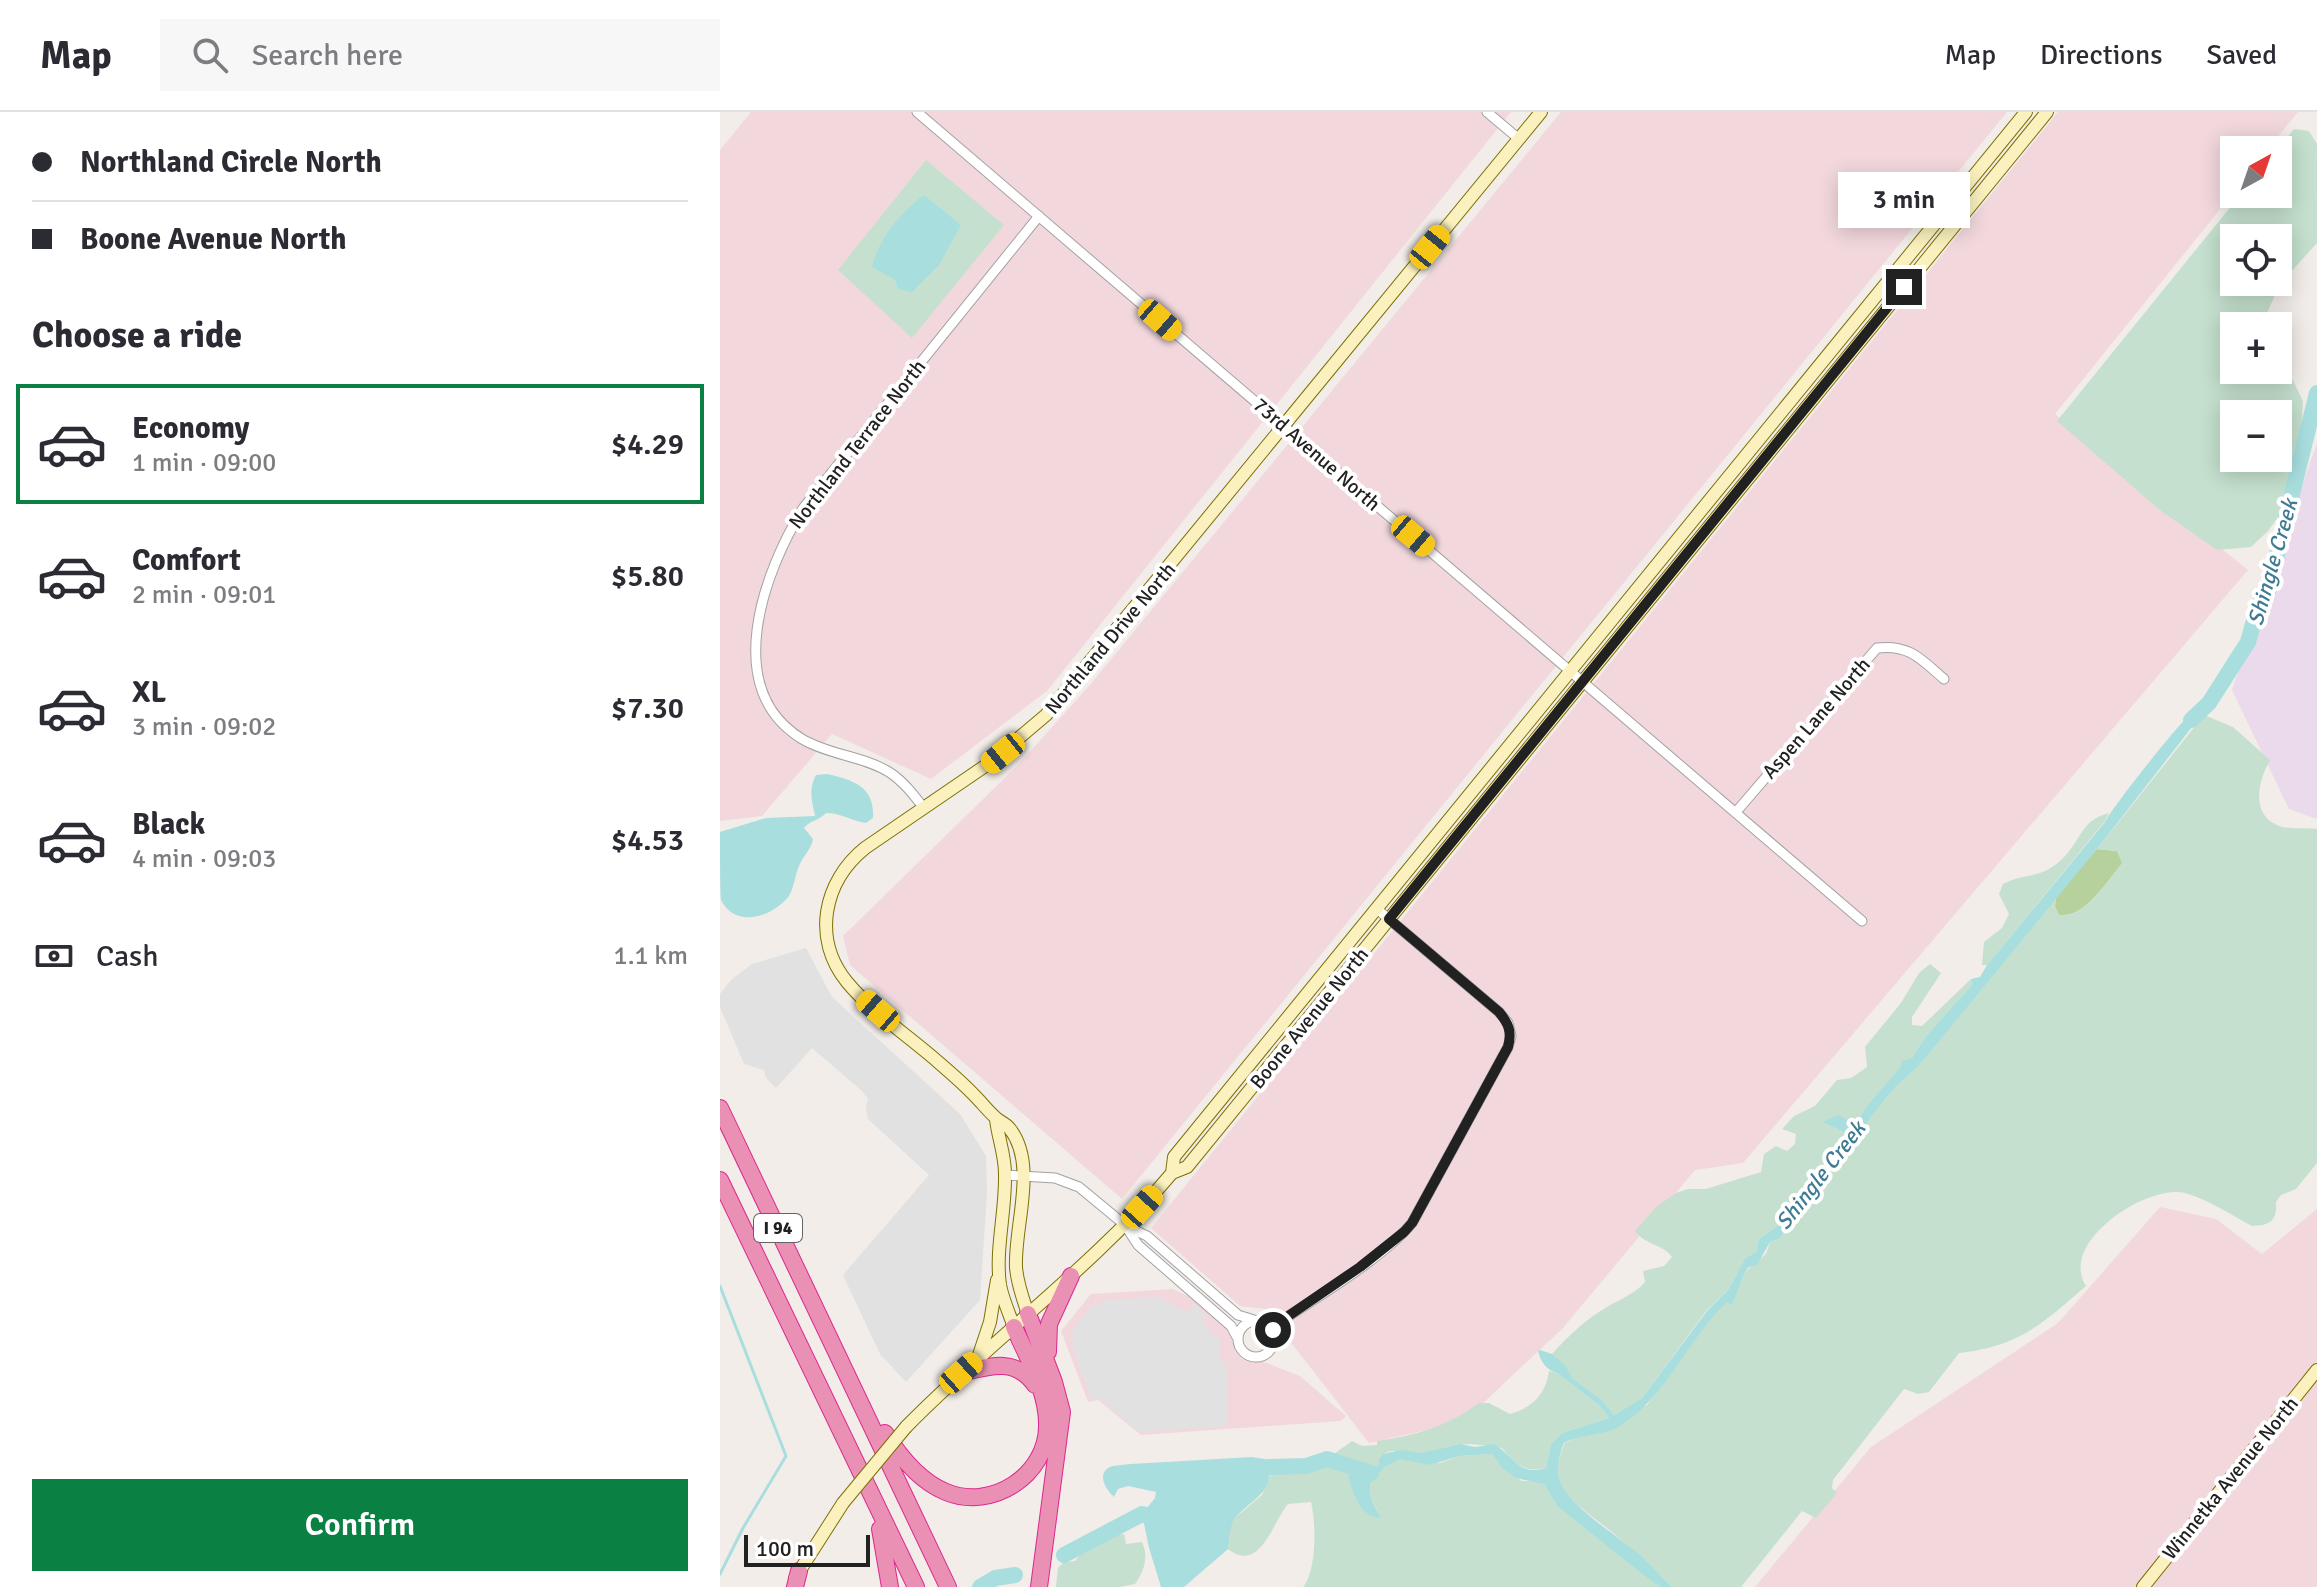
<!DOCTYPE html>
<html lang="en">
<head>
<meta charset="utf-8">
<style>
  body { margin:0; font-family:Signika,sans-serif; background:#f7f7f7; color:#2b2b33; height:100vh; display:flex; flex-direction:column; font-size:30px; white-space:nowrap }
  * { box-sizing:border-box; margin:0 }
  p { font-size:26px; color:#7c7c81 }
  .icon { flex:none; width:44px; height:44px; fill:none; stroke:currentColor; stroke-width:2; stroke-linecap:round; stroke-linejoin:round }
  .map { position:relative; flex:1; overflow:hidden }
  .sheet { display:flex; flex-direction:column; background:#fff; width:720px }
  .sheet>* { flex:none }
  .banner { display:grid; align-content:center; height:176px; padding:0 32px; background:#fff }
  .needle { width:52px; rotate:40deg }
  .fabs { position:absolute; left:1500px; top:24px; display:grid; gap:16px }
  .fabs a { display:grid; place-items:center; width:72px; height:72px; border-radius:0px; background:#fff; box-shadow:0 4px 20px #0003; font-size:40px }
  .scale { position:absolute; left:24px; bottom:20px; width:126px; box-sizing:border-box; padding-left:8px; border:4px solid #212121; border-top:0; font-size:22px; line-height:28px; white-space:nowrap; color:#212121; -webkit-text-stroke:6px #fff; paint-order:stroke }
  .end { position:absolute; width:36px; height:36px; margin:-18px; border:10px solid #212121; background:#fff; box-shadow:0 0 0 4px #fff }
  .from { border-radius:50% }
  .bubble { position:absolute; height:56px; border-radius:0px; background:#fff; box-shadow:0 4px 20px #0003; font-size:26px; font-weight:600; line-height:56px; text-align:center }
  .car { position:absolute; width:24px; height:48px; margin:-24px -12px; border-radius:10px; box-shadow:0 0 6px 2px #0007; background:linear-gradient(#f5c518 24%,#345 0 40%,#f5c518 0 76%,#345 0 86%,#f5c518 0) }
  .banner b { display:flex; align-items:center; gap:28px; height:76px; font-size:30px }
  .banner b+b { border-top:2px solid #e1e1e2 }
  .banner i { width:20px; height:20px; background:#2b2b33 }
  ul { padding:0; list-style:none }
  li { display:flex; align-items:center; gap:24px; height:120px; margin:0 16px 12px; padding:0 16px; border:4px solid transparent; border-radius:0px }
  li div { flex:1 }
  li b { display:block; font-size:30px }
  li em { font-style:normal; font-weight:600 }
  li.active { border-color:#0b8043 }
  li>.icon { width:72px; height:72px; stroke-width:1.5 }
  h2 { padding:0 32px; font-size:36px; line-height:96px }
  .pay { display:flex; align-items:center; gap:20px; height:88px; padding:0 32px; font-size:30px }
  .pay p { margin-inline-start:auto }
  .action { display:flex; gap:16px; margin-top:auto; padding:16px 32px }
  .action a { flex:1; height:92px; border-radius:0px; background:#0b8043; color:#fff; font-size:32px; font-weight:600; line-height:92px; text-align:center }
  header { display:flex; align-items:center; gap:48px; box-sizing:border-box; height:112px; padding:0 40px; background:#fff; border-bottom:2px solid #e1e1e2 }
  header strong { font-size:38px }
  nav { display:flex; gap:44px; margin-inline-start:auto; font-size:28px }
  .search { width:560px; height:72px; background:#f7f7f7; display:flex; align-items:center; gap:20px; box-sizing:border-box; padding:0 28px; border-radius:0px; color:#7c7c81; font-size:30px }
  main { display:flex; flex:1; min-height:0 }
  .map>svg:first-child { display:block }
</style>
</head>
<body>
<header>
<strong>Map</strong>
<div class="search"><svg class="icon" aria-label="search" viewBox="0 0 24 24"><circle cx="10" cy="10" r="6"/><path d="M15 15l6 6"/></svg>Search here</div>
<nav><a>Map</a><a>Directions</a><a>Saved</a></nav>
</header>
<main>
<section class="sheet">
<div class="banner">
<b><i class="from"></i>Northland Circle North</b>
<b><i></i>Boone Avenue North</b>
</div>
<h2>Choose a ride</h2>
<ul>
<li class="active"><svg class="icon" aria-label="car" viewBox="0 0 24 24"><path d="M5 17H2v-5l4-1 3-4h7l3 4 3 1v5h-3M9 17h6M6 11h13"/><circle cx="7" cy="17" r="2"/><circle cx="17" cy="17" r="2"/></svg><div><b>Economy</b><p>1 min · 09:00</p></div><em>$4.29</em></li>
<li><svg class="icon" aria-label="car" viewBox="0 0 24 24"><path d="M5 17H2v-5l4-1 3-4h7l3 4 3 1v5h-3M9 17h6M6 11h13"/><circle cx="7" cy="17" r="2"/><circle cx="17" cy="17" r="2"/></svg><div><b>Comfort</b><p>2 min · 09:01</p></div><em>$5.80</em></li>
<li><svg class="icon" aria-label="car" viewBox="0 0 24 24"><path d="M5 17H2v-5l4-1 3-4h7l3 4 3 1v5h-3M9 17h6M6 11h13"/><circle cx="7" cy="17" r="2"/><circle cx="17" cy="17" r="2"/></svg><div><b>XL</b><p>3 min · 09:02</p></div><em>$7.30</em></li>
<li><svg class="icon" aria-label="car" viewBox="0 0 24 24"><path d="M5 17H2v-5l4-1 3-4h7l3 4 3 1v5h-3M9 17h6M6 11h13"/><circle cx="7" cy="17" r="2"/><circle cx="17" cy="17" r="2"/></svg><div><b>Black</b><p>4 min · 09:03</p></div><em>$4.53</em></li>
</ul>
<div class="pay"><svg class="icon" aria-label="cash" viewBox="0 0 24 24"><path d="M3 7h18v10H3z"/><circle cx="12" cy="12" r="2"/></svg>Cash<p>1.1 km</p></div>
<div class="action"><a>Confirm</a></div>
</section>
<div class="map">
<svg width="1597" height="1475" viewBox="0 0 1597 1475">
  <rect width="100%" height="100%" fill="#f2ede8"/>
  <path fill="#f2d8dd" d="M31,0H791L327,579L211,667L112,622L42,704L0,709V38Z
    M841,0H1287L402,1087L130,853L123,824L298,653L369,574Z
    M1338,0H1578L1547,38H1514V80L1335,302L1528,458L1023,1051L975,1058L842,1217L743,1310L649,1331L545,1197L520,1194L431,1116Z
    M1440,1095L1496,1107L1542,1142L1597,1097V1475H1035L1151,1335L1338,1211Z
    M453,1177L472,1186L505,1214L510,1220L515,1239L522,1247L544,1250L580,1264L626,1304L621,1309L421,1323L378,1288L368,1290L341,1219L371,1182Z"/>
  <path fill="#eadaeb" d="M1597,331V707L1569,697L1512,578Z"/>
  <path fill="#b7d19d" d="M1377,737L1397,739L1403,751C1387,768 1365,807 1339,803L1335,795L1336,784Z"/>
  <path fill="#c5e0ce" fill-rule="evenodd" d="M1574,17L1589,19L1597,32V131L1560,172L1543,210L1545,214H1514V258H1558V237L1583,289L1580,336L1561,401L1548,419L1531,435L1497,438L1441,399L1337,309L1521,82H1558L1557,38ZM1514,126H1558V170H1514ZM1558,302V346H1514V302Z
    M206,48L284,113L192,226L118,158Z
    M1484,603L1513,615L1550,648C1538,669 1530,703 1559,714C1571,718 1585,715 1597,717V1051L1576,1077L1561,1083L1556,1090C1557,1109 1551,1113 1532,1114C1511,1103 1488,1087 1465,1081C1426,1072 1338,1131 1366,1174C1322,1212 1300,1234 1239,1241L1209,1280L1198,1282L1184,1277L1113,1368L1112,1376L1117,1381L1096,1406L1082,1399L1021,1475H952C932,1453 910,1435 887,1416C872,1404 851,1391 842,1373C835,1361 839,1343 845,1331L927,1293L991,1204L1007,1189L1012,1192L1025,1160L1046,1142L1050,1130L1059,1127C1082,1097 1107,1068 1128,1037C1148,1008 1168,978 1197,956L1336,784L1335,795L1339,803C1365,807 1387,769 1402,751L1397,739L1377,737Z
    M1389,701L1385,709L1267,853H1262L1264,830L1282,816L1289,802L1279,782L1283,772C1305,760 1320,768 1341,748C1362,729 1359,709 1389,701Z
    M1210,852L1221,861L1192,905V913L1202,914L1251,867L1252,873L1206,924L1192,946L1146,995L1135,1013L1102,1010L1128,1022L1121,1033L1056,1115L1039,1127L1036,1140L1025,1146L1009,1177L986,1199L922,1286L894,1303C881,1288 866,1281 853,1268C845,1259 841,1250 832,1242C848,1224 865,1208 887,1195C900,1187 915,1182 925,1170L923,1159L944,1154L952,1145C943,1132 925,1133 915,1119L936,1095L956,1081L968,1077H986L1041,1060L1044,1042L1056,1034L1067,1039L1075,1032L1076,1022L1062,1017L1074,1004L1095,994L1117,968L1131,966L1147,955L1145,935L1181,891L1199,861Z
    M829,1259L837,1261L880,1294L889,1306L842,1321L831,1332L826,1356C805,1361 794,1352 782,1336C769,1334 750,1331 738,1333C725,1334 713,1340 701,1341C686,1344 672,1332 659,1346V1353L651,1358L611,1344L632,1329L642,1334L657,1333V1329C697,1323 726,1315 759,1291H769L790,1302C812,1296 826,1282 829,1259Z
    M772,1342L782,1356L802,1369H820L824,1372L837,1394L941,1475H583C597,1459 596,1410 591,1390L568,1392C552,1411 540,1462 508,1437L511,1413L516,1405L542,1383L549,1365L556,1359L567,1362L607,1352L632,1357L628,1365L659,1401L651,1387L650,1372L665,1355L680,1347L720,1351L739,1344Z
    M404,1422L406,1432L422,1430C429,1445 424,1459 415,1472L399,1475H336L338,1456L344,1450L355,1449C367,1432 384,1425 404,1422Z"/>
  <path fill="#e1e1e1" d="M86,836L112,885L240,1002L266,1044L267,1081L260,1188L186,1270L160,1242L123,1163L209,1063L148,1007L146,996L148,987L142,979L92,936L56,976L46,966L44,958L24,952L0,895V882L11,868L32,852Z
    M444,1185L446,1192H452L467,1200L474,1192L486,1203L482,1208L492,1224L499,1225L500,1234L498,1242L507,1257L508,1314L420,1320L379,1286L371,1287L350,1227L355,1224L351,1220L374,1191L380,1195L382,1188Z"/>
  <path fill="#a9dedf" d="M204,83L241,113L219,153L192,180L178,177L175,168L152,155C159,126 181,100 204,83Z
    M1490,592L1377,737L1197,956C1168,978 1148,1009 1128,1038C1107,1068 1082,1097 1059,1127L1050,1130L1037,1153L1029,1155L1025,1160L1012,1193L1007,1190C967,1227 946,1287 898,1315C882,1324 860,1322 844,1331C839,1343 835,1361 842,1373C856,1400 898,1423 921,1444C932,1454 942,1465 952,1475H941L925,1464L837,1394L824,1372L796,1366L782,1356L772,1342L739,1344L710,1353L680,1347L665,1355L650,1372L651,1387L661,1406C638,1404 635,1383 628,1365L635,1350L651,1357L659,1353V1346L663,1342L681,1338L701,1341L740,1332L755,1335L774,1332C793,1343 798,1365 826,1356L831,1332L842,1321L889,1306L880,1294L837,1261C826,1258 821,1250 818,1239L820,1238L832,1242L845,1253L852,1266L881,1288L894,1303L922,1286L987,1199L1009,1177L1025,1146L1036,1140L1039,1127L1056,1115L1121,1033L1128,1022L1102,1010L1119,1003L1135,1013L1146,995L1180,956L1182,949L1192,946L1206,924L1252,873L1251,867L1260,865L1267,853L1385,710C1391,697 1467,600 1478,595C1482,593 1486,593 1490,592Z
    M107,662C134,668 155,675 153,706L146,711C131,709 122,701 106,701C99,709 90,708 84,716L93,727C91,738 83,744 79,754C75,763 74,776 69,784C53,805 15,817 1,788C0,776 0,735 0,720L46,706L95,704C92,689 88,678 96,663Z
    M532,1345L545,1347C559,1379 532,1386 516,1405C509,1414 510,1427 508,1437L464,1475H441L429,1436L422,1402L435,1386L436,1380L408,1374L398,1377L394,1385C386,1378 376,1362 390,1355C395,1353 405,1353 411,1352Z"/>
  <g fill="none" stroke-linecap="round" stroke-linejoin="round">
    <path stroke="#a9dedf" stroke-width="3" d="M0,1174L66,1344L23,1416L0,1462"/>
    <path stroke="#a9dedf" stroke-width="16" d="M1471,608L1489,591L1528,530L1538,494L1548,479L1597,281
      M531,1368L548,1355L586,1354L607,1347L651,1361
      M344,1443L422,1402L436,1406L443,1403
      M260,1475L275,1466L295,1463"/>
    <g stroke="#a2a2a2" stroke-width="11">
      <path id="street" d="M197,0L1142,809
        M767,0L799,27
        M203,695C193,682 183,669 169,660C143,644 109,643 82,627C0,577 44,459 84,395L319,104
        M1016,700L1157,536C1189,532 1201,547 1224,567
        M285,1063L335,1066L359,1075L405,1113L418,1133L511,1214L518,1227
        M406,1114L427,1124L518,1203L534,1208
        M518 1227a18 18 0 1 1 36 0a18 18 0 1 1-36 0Z
        M551,1216C593,1187 661,1148 692,1111L788,935L791,924L788,911L779,900L657,797"/>
    </g>
    <g stroke="#7d7004" stroke-width="14">
      <path id="secondary" d="M276,1007C278,1026 285,1042 285,1062C286,1099 275,1137 280,1173C283,1188 289,1201 294,1215
        M452,1061L454,1045L1306,0
        M308,1202C303,1187 297,1171 296,1155C294,1114 318,1053 290,1017C287,1012 280,1010 276,1006C268,999 262,991 255,984C241,969 225,956 210,943C183,920 150,898 127,870C92,827 103,770 145,736L268,652L326,603L821,0
        M259,1243L270,1210L277,1168
        M186,1315C272,1227 373,1155 452,1061L467,1055L1327,0
        M75,1466L123,1391
        M1423,1475L1597,1258"/>
    </g>
    <g stroke="#dd288d" stroke-width="18">
      <path id="highway" d="M0,996L228,1475
        M0,1068L196,1475
        M308,1202L334,1270L342,1300L319,1475
        M328,1240L329,1212L351,1164
        M241,1261C269,1254 296,1245 315,1273
        M165,1321C180,1345 199,1369 226,1380C272,1399 327,1363 327,1314C328,1280 307,1245 294,1215
        M160,1417L170,1475
        M75,1475L79,1459"/>
    </g>
    <use href="#street" stroke="#fff" stroke-width="9"/>
    <use href="#secondary" stroke="#faf1be" stroke-width="12"/>
    <use href="#highway" stroke="#e990b4" stroke-width="16"/>
    <g stroke="#7d7004" stroke-width="14" stroke-linecap="butt">
      <path id="secondary-bridge" d="M123,1391L186,1315"/>
    </g>
    <use href="#secondary-bridge" stroke="#faf1be" stroke-width="12"/>
  </g>
  <g fill="none" stroke-linecap="round" stroke-linejoin="round">
    <path stroke="#212121" stroke-width="10" d="M553,1218L551,1216L640,1155L684,1120L692,1111L788,935C792,920 789,912 779,900L669,807L1184,175"/>
  </g>
  <g text-anchor="middle" stroke-width="8" stroke-linejoin="round" paint-order="stroke">
    <rect fill="#fff" stroke="#646464" stroke-width="2" x="34" y="1102" width="48" height="28" rx="6"/>
    <g font-size="18" font-weight="bold" fill="#212121">
      <text x="58" y="1122">I 94</text>
    </g>
    <g font-size="20" fill="#212121" stroke="#fff">
      <text transform="translate(137 332) rotate(-52)" y="7">Northland Terrace North</text>
      <text transform="translate(597 342) rotate(41)" y="7">73rd Avenue North</text>
      <text transform="translate(390 526) rotate(-50)" y="7">Northland Drive North</text>
      <text transform="translate(1096 606) rotate(-49)" y="7">Aspen Lane North</text>
      <text transform="translate(589 906) rotate(-51)" y="7">Boone Avenue North</text>
      <text transform="translate(1510 1366) rotate(-51)" y="7">Winnetka Avenue North</text>
    </g>
    <g font-size="22" font-style="italic" fill="#3f7b93" stroke="#fff">
      <text transform="translate(1552 450) rotate(-74)" y="8">Shingle Creek</text>
      <text transform="translate(1100 1063) rotate(-52)" y="8">Shingle Creek</text>
    </g>
  </g>
</svg>
<div class="fabs">
<a><svg class="needle" viewBox="-14 -14 28 28"><path d="M0-13l5 13h-10z" fill="#e53935"/><path d="M0 13l5-13h-10z" fill="#7c7c81"/></svg></a>
<a><svg class="icon" aria-label="locate" viewBox="0 0 24 24"><circle cx="12" cy="12" r="6"/><path d="M12 2v4M12 18v4M2 12h4M18 12h4"/></svg></a>
<a>+</a>
<a>−</a>
</div>
<div class="scale">100 m</div>
<i class="end from" style="left:553px;top:1218px"></i>
<i class="end" style="left:1184px;top:175px"></i>
<div class="bubble" style="left:1118px;top:60px;width:132px">3 min</div>
<i class="car" style="left:710px;top:135px;rotate:39deg"></i>
<i class="car" style="left:440px;top:208px;rotate:131deg"></i>
<i class="car" style="left:693px;top:424px;rotate:130deg"></i>
<i class="car" style="left:283px;top:641px;rotate:231deg"></i>
<i class="car" style="left:158px;top:899px;rotate:311deg"></i>
<i class="car" style="left:422px;top:1095px;rotate:42deg"></i>
<i class="car" style="left:241px;top:1261px;rotate:48deg"></i>
</div>
</main>
</body>
</html>
